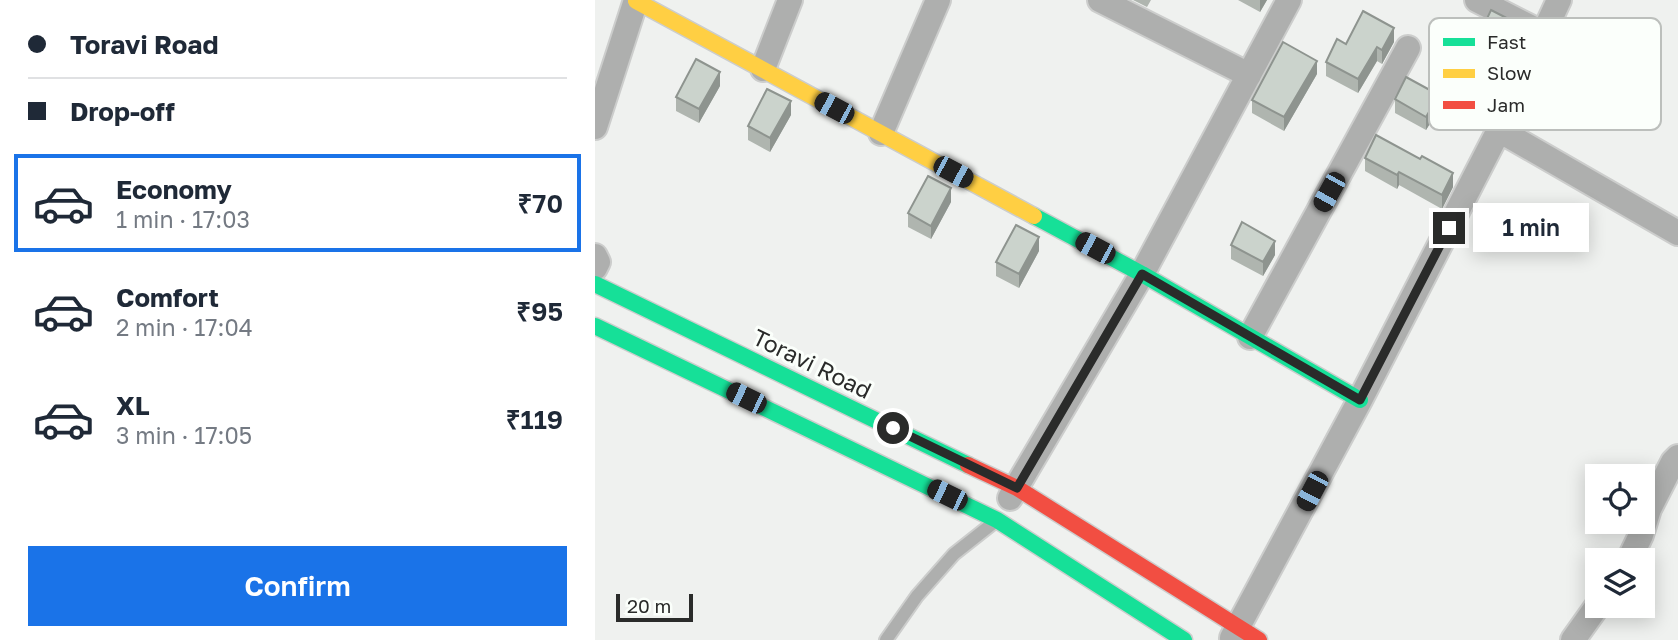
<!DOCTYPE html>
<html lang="en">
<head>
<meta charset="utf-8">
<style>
  body { margin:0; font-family:"Golos Text",sans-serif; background:#f6f6f7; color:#1f2937; height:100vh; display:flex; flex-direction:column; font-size:26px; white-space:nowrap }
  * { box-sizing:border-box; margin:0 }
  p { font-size:23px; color:#747a83 }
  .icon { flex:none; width:38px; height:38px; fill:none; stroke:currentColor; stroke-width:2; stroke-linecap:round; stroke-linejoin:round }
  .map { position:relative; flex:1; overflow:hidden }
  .details { display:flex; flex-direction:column; background:#fff; width:595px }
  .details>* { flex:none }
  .top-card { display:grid; align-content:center; height:154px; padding:0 28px; background:#fff }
  .controls { position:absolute; left:990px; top:464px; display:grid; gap:14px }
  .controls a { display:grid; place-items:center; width:70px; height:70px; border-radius:0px; background:#fff; box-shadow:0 4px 18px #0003; font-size:35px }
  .scale { position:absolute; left:21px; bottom:18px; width:77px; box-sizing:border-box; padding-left:7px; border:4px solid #2a2b2a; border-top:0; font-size:19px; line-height:24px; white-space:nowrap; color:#2a2b2a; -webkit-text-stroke:5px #fbfffb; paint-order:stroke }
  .end { position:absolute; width:32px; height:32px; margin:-16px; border:9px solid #2a2b2a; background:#fff; box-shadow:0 0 0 4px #fff }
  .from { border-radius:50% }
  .bubble { position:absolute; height:49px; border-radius:0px; background:#fff; box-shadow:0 4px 18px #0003; font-size:23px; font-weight:600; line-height:49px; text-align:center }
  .car { position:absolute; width:21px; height:42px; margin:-21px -10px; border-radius:9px; box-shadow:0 0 5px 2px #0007; background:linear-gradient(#222 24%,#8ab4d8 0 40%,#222 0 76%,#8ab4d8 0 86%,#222 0) }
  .top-card b { display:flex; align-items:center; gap:24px; height:66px; font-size:26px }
  .top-card b+b { border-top:2px solid #e0e1e3 }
  .top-card i { width:18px; height:18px; background:#1f2937 }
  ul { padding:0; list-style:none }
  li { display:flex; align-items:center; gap:21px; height:98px; margin:0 14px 10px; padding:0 14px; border:4px solid transparent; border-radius:0px }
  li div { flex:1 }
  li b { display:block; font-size:26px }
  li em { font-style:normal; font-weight:600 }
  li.active { border-color:#1a73e8 }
  li>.icon { width:63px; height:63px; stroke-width:1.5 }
  .cta { display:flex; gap:14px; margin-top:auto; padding:14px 28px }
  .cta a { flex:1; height:80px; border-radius:0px; background:#1a73e8; color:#fff; font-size:28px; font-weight:600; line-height:80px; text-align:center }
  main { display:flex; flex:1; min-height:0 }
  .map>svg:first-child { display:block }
</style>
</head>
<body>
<main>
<section class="details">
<div class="top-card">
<b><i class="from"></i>Toravi Road</b>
<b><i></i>Drop-off</b>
</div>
<ul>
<li class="active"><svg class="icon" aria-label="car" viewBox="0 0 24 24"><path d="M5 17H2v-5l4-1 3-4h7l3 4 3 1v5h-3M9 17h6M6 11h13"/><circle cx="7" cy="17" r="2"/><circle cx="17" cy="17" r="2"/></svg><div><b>Economy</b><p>1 min · 17:03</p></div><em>₹70</em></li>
<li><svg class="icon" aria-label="car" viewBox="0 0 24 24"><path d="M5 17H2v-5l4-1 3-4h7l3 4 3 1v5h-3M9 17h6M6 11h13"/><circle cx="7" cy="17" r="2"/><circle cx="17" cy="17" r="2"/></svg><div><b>Comfort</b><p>2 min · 17:04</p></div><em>₹95</em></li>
<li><svg class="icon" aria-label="car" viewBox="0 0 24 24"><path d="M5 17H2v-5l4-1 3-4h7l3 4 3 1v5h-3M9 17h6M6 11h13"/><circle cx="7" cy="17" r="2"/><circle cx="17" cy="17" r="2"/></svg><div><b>XL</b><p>3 min · 17:05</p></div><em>₹119</em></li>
</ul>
<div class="cta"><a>Confirm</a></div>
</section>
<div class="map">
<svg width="1083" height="640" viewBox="0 0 1083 640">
  <rect width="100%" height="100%" fill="#eff1ef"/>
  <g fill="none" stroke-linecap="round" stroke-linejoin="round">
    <g stroke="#cccdcc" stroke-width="16">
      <path id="lane" d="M291,640L322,596L359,554L397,524"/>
    </g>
    <g stroke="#cccdcc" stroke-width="28">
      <path id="street" d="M505,0L654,75
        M882,0L947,33
        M168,69L195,0
        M0,127L41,0
        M904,130L1083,233
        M286,133L343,0
        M0,256L3,262L0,268
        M655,337L813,48
        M415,498L547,274L694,0
        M1034,560L1046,535L1054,509L1078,462L1083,457
        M637,638L765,400L904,130L964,0
        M978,640L1003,605"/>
    </g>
    <g stroke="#cccdcc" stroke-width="19">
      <path id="fast" d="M439,216L547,274L765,400
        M0,284L373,465
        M0,326L402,520L589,640"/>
    </g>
    <g stroke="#cccdcc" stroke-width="19">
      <path id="slow" d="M41,1L439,216"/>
    </g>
    <g stroke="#cccdcc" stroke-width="19">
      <path id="jam" d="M373,465L422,488L664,640"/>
    </g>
    <use href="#lane" stroke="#aeafae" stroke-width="12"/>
    <use href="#street" stroke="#aeafae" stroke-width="24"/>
    <use href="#fast" stroke="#16e098" stroke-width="16"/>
    <use href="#slow" stroke="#ffcf43" stroke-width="16"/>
    <use href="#jam" stroke="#f24e42" stroke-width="16"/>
  </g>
  <path fill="#afb5af" d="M538,0H556L552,7Z
    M643,0H672L665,12Z
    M889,25L929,41L920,56L889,39Z
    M799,42L787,64L782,61L763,93L731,76V62L751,44Z
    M722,74L689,131L657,113V100Z
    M125,86L104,123L81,111V97Z
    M800,99L844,109L831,130L800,113Z
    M196,115L175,152L153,140V126Z
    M770,158L858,187L847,209L804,185L802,189L770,171Z
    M356,202L336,239L313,227V213Z
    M636,245L680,255L668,276L636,259Z
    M444,251L424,288L401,276V262Z"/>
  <path fill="#8e948f" d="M665,0H672L665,12Z
    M929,27V41L920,56V42Z
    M799,28V42L787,64V50Z
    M782,47V61L763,93V79Z
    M722,61V74L689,131V117Z
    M125,72V86L104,123V109Z
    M844,95V109L831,130V117Z
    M196,101V115L175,152V138Z
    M804,172V185L802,189V175Z
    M858,173V187L847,209V195Z
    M356,188V202L336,239V226Z
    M444,237V251L424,288V274Z
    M680,241V255L668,276V262Z"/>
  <path fill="#cbd3cc" stroke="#8e948f" stroke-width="2" d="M896,10L929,27L920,42L889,25Z
    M768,11L799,28L787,50L782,47L763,79L731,62L742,39L751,44Z
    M688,42L722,61L689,117L657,100Z
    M101,59L125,72L104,109L81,97Z
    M811,77L844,95L831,117L800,99Z
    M172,89L196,101L175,138L153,126Z
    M781,135L825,159L827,156L858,173L847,195L804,172L802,175L770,158Z
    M333,176L356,188L336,226L313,213Z
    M647,222L680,241L668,262L636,245Z
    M421,225L444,237L424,274L401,262Z"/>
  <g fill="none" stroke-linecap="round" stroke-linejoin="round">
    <path stroke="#2a2b2a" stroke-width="9" d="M298,428L422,488L547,274L765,400L854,228"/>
  </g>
  <g text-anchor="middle" stroke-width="6" stroke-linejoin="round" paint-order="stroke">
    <g font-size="23" fill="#2a2b2a" stroke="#fbfffb">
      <text transform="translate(217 364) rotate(26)" y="8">Toravi Road</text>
    </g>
  </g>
  <rect x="834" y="18" width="232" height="112" rx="10" fill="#fbfffb" stroke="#bcbfbc" stroke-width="2"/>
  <rect x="848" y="38" width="32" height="8" fill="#16e098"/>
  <rect x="848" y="69" width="32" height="9" fill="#ffcf43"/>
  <rect x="848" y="101" width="32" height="8" fill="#f24e42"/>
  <g font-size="19" fill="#2a2b2a">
    <text x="892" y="49">Fast</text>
    <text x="892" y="80">Slow</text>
    <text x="892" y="112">Jam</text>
  </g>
</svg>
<div class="controls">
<a><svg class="icon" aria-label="locate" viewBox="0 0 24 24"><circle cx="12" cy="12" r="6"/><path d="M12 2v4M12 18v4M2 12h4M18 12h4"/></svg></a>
<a><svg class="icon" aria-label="layers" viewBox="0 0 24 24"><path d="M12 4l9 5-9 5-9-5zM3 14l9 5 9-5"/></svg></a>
</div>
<div class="scale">20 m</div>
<i class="end from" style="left:298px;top:428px"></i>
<i class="end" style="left:854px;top:228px"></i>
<div class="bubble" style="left:878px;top:203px;width:116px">1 min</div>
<i class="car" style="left:239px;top:108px;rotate:298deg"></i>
<i class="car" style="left:358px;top:172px;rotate:118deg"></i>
<i class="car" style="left:734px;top:192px;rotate:209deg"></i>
<i class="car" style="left:500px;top:248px;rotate:298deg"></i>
<i class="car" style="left:151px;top:398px;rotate:296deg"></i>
<i class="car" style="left:717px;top:491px;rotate:208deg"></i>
<i class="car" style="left:352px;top:495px;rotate:296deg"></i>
</div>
</main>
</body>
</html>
